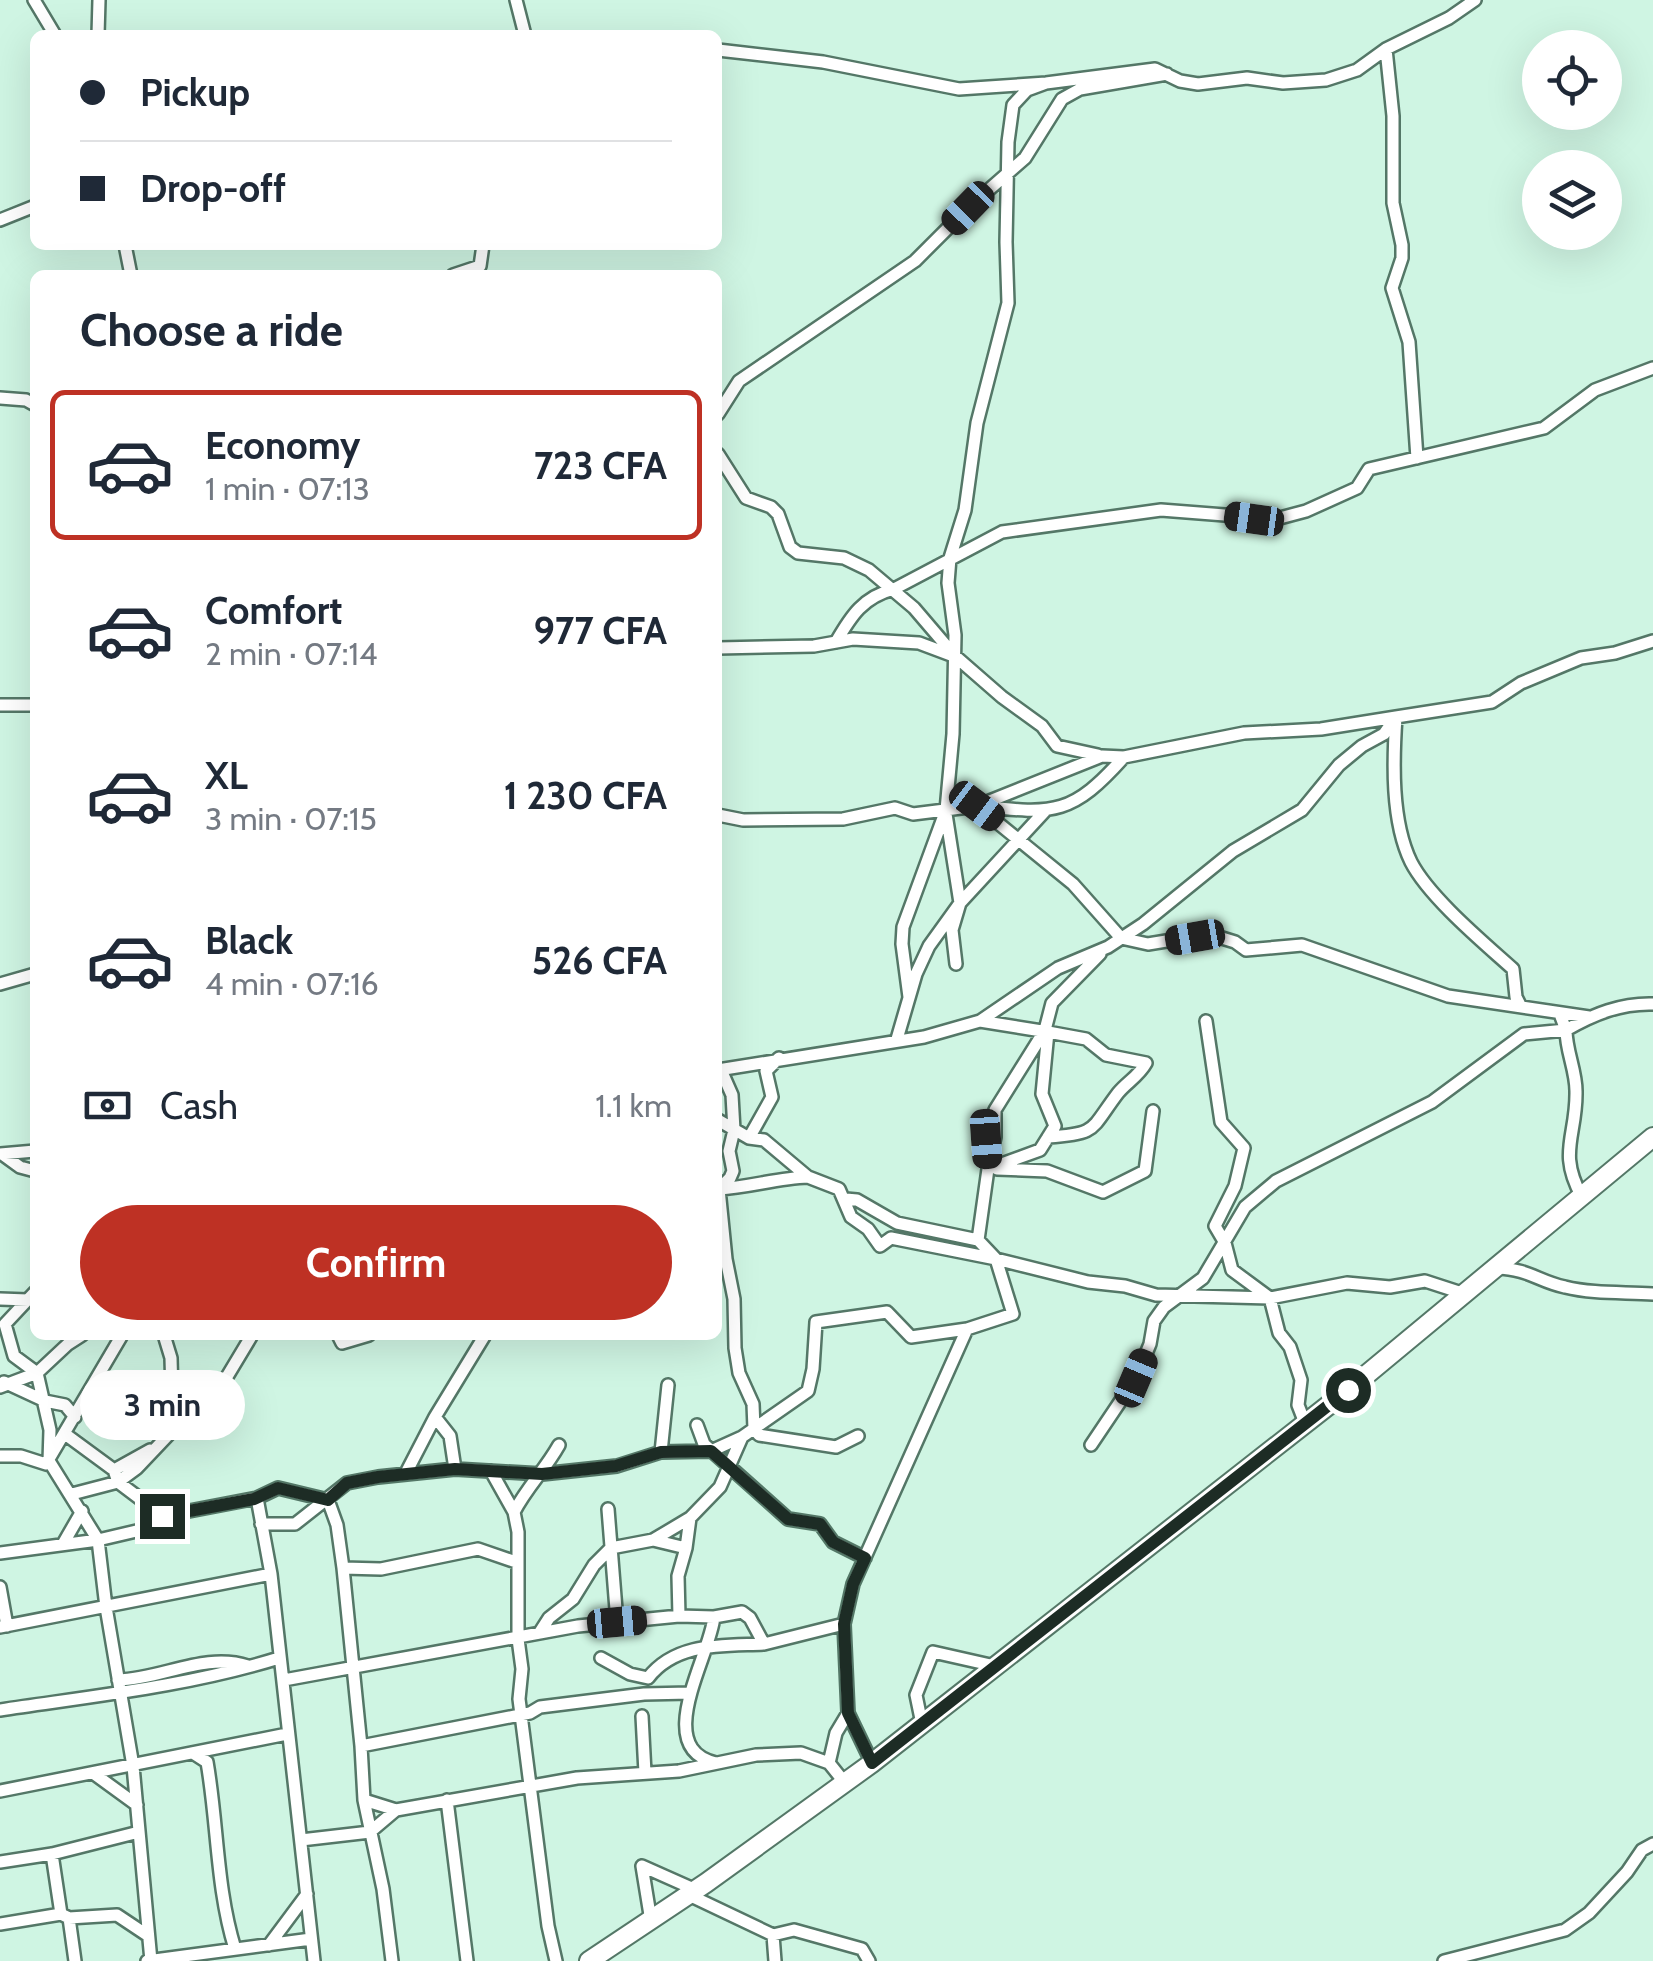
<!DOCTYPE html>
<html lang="en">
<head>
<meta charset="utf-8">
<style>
  body { margin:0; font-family:Cabin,sans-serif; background:#f6f6f7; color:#1f2937; height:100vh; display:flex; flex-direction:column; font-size:38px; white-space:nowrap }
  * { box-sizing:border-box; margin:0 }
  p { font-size:32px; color:#747a83 }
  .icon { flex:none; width:55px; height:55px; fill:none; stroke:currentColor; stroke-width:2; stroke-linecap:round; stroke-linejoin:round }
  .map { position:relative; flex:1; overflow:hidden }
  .panel { position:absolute; left:30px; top:270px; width:692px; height:1070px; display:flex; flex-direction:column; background:#fff; border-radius:15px; box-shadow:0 10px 40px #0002 }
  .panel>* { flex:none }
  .banner { position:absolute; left:30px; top:30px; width:692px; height:220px; border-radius:15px; box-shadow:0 10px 40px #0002; display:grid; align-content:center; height:220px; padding:0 50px; background:#fff }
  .tools { position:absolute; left:1522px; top:30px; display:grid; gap:20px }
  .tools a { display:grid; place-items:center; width:100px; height:100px; border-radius:50%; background:#fff; box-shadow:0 10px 40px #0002; font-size:50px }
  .end { position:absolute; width:45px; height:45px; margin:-22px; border:12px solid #1d2c25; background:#fff; box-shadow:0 0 0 5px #fff }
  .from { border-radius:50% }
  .bubble { position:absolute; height:70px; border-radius:35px; background:#fff; box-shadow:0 10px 40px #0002; font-size:32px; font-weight:700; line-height:70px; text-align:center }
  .car { position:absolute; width:30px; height:60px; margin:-30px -15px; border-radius:12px; box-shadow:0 0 8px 2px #0007; background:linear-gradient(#222 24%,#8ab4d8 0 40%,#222 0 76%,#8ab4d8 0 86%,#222 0) }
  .banner b { display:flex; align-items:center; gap:35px; height:95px; font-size:38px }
  .banner b+b { border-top:2px solid #e0e1e3 }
  .banner i { width:25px; height:25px; background:#1f2937 }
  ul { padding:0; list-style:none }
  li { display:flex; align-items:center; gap:30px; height:150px; margin:0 20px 15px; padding:0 30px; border:5px solid transparent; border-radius:15px }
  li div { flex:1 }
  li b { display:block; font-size:38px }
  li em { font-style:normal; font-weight:700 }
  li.selected { border-color:#be3124 }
  li>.icon { width:90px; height:90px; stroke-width:1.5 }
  h2 { padding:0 50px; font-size:45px; line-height:120px }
  .pay { display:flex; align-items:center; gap:25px; height:110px; padding:0 50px; font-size:38px }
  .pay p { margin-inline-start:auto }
  .primary-button { display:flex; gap:20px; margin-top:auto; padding:20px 50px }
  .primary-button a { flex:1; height:115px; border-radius:60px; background:#be3124; color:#fff; font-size:40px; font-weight:700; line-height:115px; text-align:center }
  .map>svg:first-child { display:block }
</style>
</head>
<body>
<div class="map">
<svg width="1653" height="1961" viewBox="0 0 1653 1961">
  <rect width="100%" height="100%" fill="#cff5e3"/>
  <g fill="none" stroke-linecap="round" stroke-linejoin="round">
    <g stroke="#547767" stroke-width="16">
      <path id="minor" d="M34,0L55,35
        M516,0L525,35
        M98,35L99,0
        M1386,49L1393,116V203L1402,245V258L1392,288L1409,342L1417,458
        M718,50L823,62L959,89L1046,83L1155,69L1180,81L1198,84L1247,78L1283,83L1326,80L1357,70L1386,49L1449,18L1475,0
        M0,220L35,206
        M125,245L131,275
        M453,275L480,266L483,245
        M0,398L26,400L35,405
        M718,414L739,381L915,261L968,208L1025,158L1062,99L1080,89L1167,74
        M718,454L746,498L771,507L778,514L790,547L798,553L844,558L869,570L914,608L955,656L1002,697L1042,726L1057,746L1098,755
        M836,642C851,616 863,597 894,589L1002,532L1161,510L1276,519L1306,511L1357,488L1369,469L1544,428L1595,390L1653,368
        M718,648L814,646L853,639L919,643L951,655
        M0,705H35
        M977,806L1073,884L1121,938L1148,944L1209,934L1235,942L1246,950L1302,945L1448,996L1589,1017
        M981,806C1055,815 1073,814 1124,757
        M946,814L960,903L952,930L956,964
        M718,815L743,820L843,819L895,808L913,814L977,806L1102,756L1124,757L1244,733L1321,729L1396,717C1393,761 1391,821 1411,862C1429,897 1483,942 1513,969L1516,997L1520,1005
        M0,984L35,974
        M909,997L902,944L903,927L946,810L953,734L955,635L948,583L950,558L965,510L977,423L1008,303L1006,242L1008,142L1013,105L1027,90L1046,83
        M1206,1021L1221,1122L1244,1148L1235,1186L1215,1226L1225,1243L1232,1270L1270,1298L1279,1333L1290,1347L1301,1380L1298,1405L1305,1423
        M897,1039L916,974L929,946L960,903L1045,811
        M718,1070L924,1037L980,1021L1058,968L1108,947L1143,924L1233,851L1302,810L1339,765L1362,746L1384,734L1396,717L1492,702L1521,683L1581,658L1615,653L1653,641
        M718,1120L749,1138L764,1140L808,1177L839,1189L851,1217L868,1229L880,1246L891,1238L996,1259L1088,1282L1125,1286L1156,1295L1270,1298L1347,1283L1390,1287L1425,1281L1465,1294
        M1048,1137C1098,1134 1090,1130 1118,1093C1127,1082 1139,1076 1146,1063L1106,1055L1086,1039L1048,1032
        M749,1138L772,1097L766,1071L779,1058
        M0,1154L35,1151
        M2,1154L20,1167L35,1171
        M988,1169L995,1137V1110L1045,1030L1052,1003L1100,954
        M997,1169L1047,1171L1103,1192L1145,1171L1153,1111
        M808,1177C778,1178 750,1187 719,1189L726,1259L734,1299L735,1348L739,1373L753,1404L754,1429L759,1435L836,1447L858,1436
        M718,1190L730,1178L733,1171L729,1151L734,1130L732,1095L721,1070
        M1582,1197C1557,1152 1577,1136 1576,1091C1576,1070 1566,1051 1566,1030C1594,1014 1621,1003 1653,1004
        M846,1199L857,1200L897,1223L978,1240
        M1496,1268C1530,1269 1537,1281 1565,1287C1593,1294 1624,1292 1653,1294
        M35,1292L5,1324L14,1356L37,1373L50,1430L49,1461L98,1540L106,1607L133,1766L151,1961
        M0,1299L28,1300
        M338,1335L342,1343L369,1335
        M4,1382L45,1401L65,1405L75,1417
        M0,1387L37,1373L68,1344L82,1335
        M697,1425L704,1444L788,1519L820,1524L833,1542L865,1558
        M173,1430L213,1400L252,1335
        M65,1434L114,1470L118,1482L163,1516L257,1498L271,1574L314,1961
        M1091,1445L1136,1378L1150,1344L1154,1321L1164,1307L1203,1278L1245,1207L1276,1181L1432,1102L1524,1034L1566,1030L1560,1014
        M661,1452L668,1385
        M0,1456H21L46,1464L122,1335
        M455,1469L450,1436L435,1417L485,1335
        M114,1470L150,1450
        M491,1471L514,1512L518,1532V1639L522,1669L519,1699L548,1926L556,1961
        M406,1473L435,1417
        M72,1494L118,1482L137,1468L173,1430L171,1358L164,1335
        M257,1498L278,1488L328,1500L337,1525L343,1568L361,1746L364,1800L383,1889L392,1961
        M608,1509L617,1622
        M514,1512C527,1487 545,1470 559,1445
        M261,1524H295L347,1483L378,1477L455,1469L542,1474L617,1466L661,1452L711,1451L742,1437L808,1391L813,1369L816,1322L887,1312L911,1337L967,1329
        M653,1540L686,1548
        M63,1544L82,1511
        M0,1553L98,1540L158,1526L163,1516
        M343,1568L381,1569L478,1549L516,1562
        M0,1587L7,1626
        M679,1616L678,1576L686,1548L690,1518L720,1487L742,1437
        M714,1617C710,1657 651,1748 716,1763
        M0,1627L271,1574
        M540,1632L549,1618L573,1599L594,1565L611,1548L653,1540L690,1518
        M601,1658L630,1674L648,1678C676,1642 722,1646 764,1644
        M118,1680C162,1679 205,1652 248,1666
        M284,1680L578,1626L679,1616L714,1617L742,1612L750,1618L764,1644L844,1624
        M0,1710C93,1696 189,1686 279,1658
        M642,1716L645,1773
        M922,1724L916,1695L933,1652L995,1666
        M361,1746L530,1713L540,1707L644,1694L690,1693
        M193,1753L207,1762C218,1825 216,1887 235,1949
        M829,1763L836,1733L848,1713
        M872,1763L848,1713L844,1624L853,1584L967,1329L1013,1314L996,1259L978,1240L988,1169L1040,1150L1055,1126L1042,1094L1048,1032L980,1021
        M93,1773L137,1805
        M0,1791L287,1734
        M364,1800L396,1810L577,1778L679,1771L756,1755L801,1753L829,1763L845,1783
        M447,1800L467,1961
        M301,1840L370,1832L396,1810
        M52,1854L61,1914L69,1918L75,1961
        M0,1862L52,1854L139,1832
        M642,1866L696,1890
        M642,1866L651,1921
        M689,1895L773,1935L794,1930L862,1949L869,1961
        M69,1918L117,1915L147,1935
        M0,1924L61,1914
        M773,1935L775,1961
        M269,1945L307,1894
        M147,1961L311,1939
        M1444,1961L1565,1930L1589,1913L1627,1872L1642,1850L1653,1844"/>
    </g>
    <g stroke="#547767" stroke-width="22">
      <path id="trunk" d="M589,1961L706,1883L872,1763L1348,1390L1653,1137"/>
    </g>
    <use href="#minor" stroke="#fff" stroke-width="11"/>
    <use href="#trunk" stroke="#fff" stroke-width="18"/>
  </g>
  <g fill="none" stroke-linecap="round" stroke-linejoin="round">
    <path stroke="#1d2c25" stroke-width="12" d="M162,1516L254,1499L278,1488L328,1500L347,1483L378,1477L455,1469L542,1474L616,1466L661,1452L711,1451L788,1519L820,1524L833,1542L865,1558L853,1584L844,1624L846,1667L848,1713L872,1763L1348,1390"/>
  </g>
</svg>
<div class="tools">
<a><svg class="icon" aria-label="locate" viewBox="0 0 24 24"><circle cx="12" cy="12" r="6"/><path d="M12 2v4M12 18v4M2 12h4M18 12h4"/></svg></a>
<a><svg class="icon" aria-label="layers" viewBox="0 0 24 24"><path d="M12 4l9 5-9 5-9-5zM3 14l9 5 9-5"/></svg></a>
</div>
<i class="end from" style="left:1348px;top:1390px"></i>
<i class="end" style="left:162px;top:1516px"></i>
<div class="bubble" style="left:80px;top:1370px;width:165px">3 min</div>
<i class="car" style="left:968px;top:208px;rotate:224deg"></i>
<i class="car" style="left:1254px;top:519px;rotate:278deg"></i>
<i class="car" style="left:977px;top:806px;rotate:127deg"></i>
<i class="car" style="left:1195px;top:937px;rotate:260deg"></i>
<i class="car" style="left:986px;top:1139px;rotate:176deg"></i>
<i class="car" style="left:1136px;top:1378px;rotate:23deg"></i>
<i class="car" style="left:617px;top:1622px;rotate:85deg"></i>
<div class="banner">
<b><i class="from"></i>Pickup</b>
<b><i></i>Drop-off</b>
</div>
<section class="panel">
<h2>Choose a ride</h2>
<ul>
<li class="selected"><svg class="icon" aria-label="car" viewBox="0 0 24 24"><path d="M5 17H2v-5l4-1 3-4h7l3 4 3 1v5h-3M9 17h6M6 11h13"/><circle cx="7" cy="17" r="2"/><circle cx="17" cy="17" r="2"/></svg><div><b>Economy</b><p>1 min · 07:13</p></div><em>723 CFA</em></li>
<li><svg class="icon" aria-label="car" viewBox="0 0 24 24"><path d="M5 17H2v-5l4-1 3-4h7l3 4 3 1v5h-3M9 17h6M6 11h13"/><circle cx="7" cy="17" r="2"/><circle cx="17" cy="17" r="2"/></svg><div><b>Comfort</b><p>2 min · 07:14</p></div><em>977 CFA</em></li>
<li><svg class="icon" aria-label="car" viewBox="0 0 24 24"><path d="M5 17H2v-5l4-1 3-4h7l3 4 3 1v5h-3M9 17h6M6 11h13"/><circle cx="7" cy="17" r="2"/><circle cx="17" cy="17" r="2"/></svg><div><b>XL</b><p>3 min · 07:15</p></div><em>1 230 CFA</em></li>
<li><svg class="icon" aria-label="car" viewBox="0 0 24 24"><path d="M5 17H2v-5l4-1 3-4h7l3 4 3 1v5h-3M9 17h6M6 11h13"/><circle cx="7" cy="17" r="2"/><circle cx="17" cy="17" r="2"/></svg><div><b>Black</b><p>4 min · 07:16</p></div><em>526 CFA</em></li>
</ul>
<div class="pay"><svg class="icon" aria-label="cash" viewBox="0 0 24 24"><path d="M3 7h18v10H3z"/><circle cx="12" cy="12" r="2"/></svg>Cash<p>1.1 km</p></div>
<div class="primary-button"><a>Confirm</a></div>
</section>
</div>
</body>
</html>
